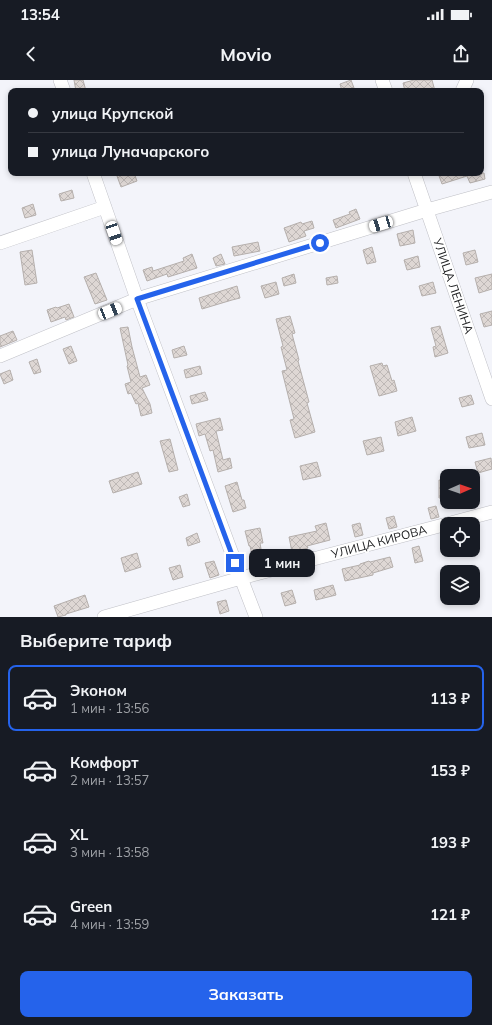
<!DOCTYPE html>
<html lang="ru">
<head>
<meta charset="utf-8">
<style>
  body { margin:0; font-family:Mulish,sans-serif; background:#242831; color:#f1f3f6; height:100vh; display:flex; flex-direction:column; font-size:15px; white-space:nowrap }
  * { box-sizing:border-box; margin:0 }
  p { font-size:13px; color:#9ea1a6 }
  .icon { flex:none; width:22px; height:22px; fill:none; stroke:currentColor; stroke-width:2; stroke-linecap:round; stroke-linejoin:round }
  .map { position:relative; height:537px; overflow:hidden }
  .sheet { display:flex; flex-direction:column; background:#171b24; flex:1 }
  .sheet>* { flex:none }
  .banner { position:absolute; left:8px; top:8px; width:476px; height:88px; border-radius:8px; box-shadow:0 2px 6px #0003; display:grid; align-content:center; height:88px; padding:0 20px; background:#171b24 }
  .needle { width:26px; rotate:88deg }
  .tools { position:absolute; left:440px; top:389px; display:grid; gap:8px }
  .tools a { display:grid; place-items:center; width:40px; height:40px; border-radius:8px; background:#171b24; box-shadow:0 2px 6px #0003; font-size:20px }
  .end { position:absolute; width:18px; height:18px; margin:-9px; border:5px solid #2563eb; background:#fff; box-shadow:0 0 0 2px #fff }
  .from { border-radius:50% }
  .bubble { position:absolute; height:28px; border-radius:8px; background:#171b24; box-shadow:0 2px 6px #0003; font-size:13px; font-weight:700; line-height:28px; text-align:center }
  .car { position:absolute; width:12px; height:24px; margin:-12px -6px; border-radius:5px; box-shadow:0 0 3px 1px #0007; background:linear-gradient(#fff 24%,#345 0 40%,#fff 0 76%,#345 0 86%,#fff 0) }
  .banner b { display:flex; align-items:center; gap:14px; height:38px; font-size:15px }
  .banner b+b { border-top:1px solid #363941 }
  .banner i { width:10px; height:10px; background:#f1f3f6 }
  ul { padding:0; list-style:none }
  li { display:flex; align-items:center; gap:12px; height:66px; margin:0 8px 6px; padding:0 12px; border:2px solid transparent; border-radius:8px }
  li div { flex:1 }
  li b { display:block; font-size:15px }
  li em { font-style:normal; font-weight:700 }
  li.active { border-color:#2563eb }
  li>.icon { width:36px; height:36px; stroke-width:1.5 }
  h2 { padding:0 20px; font-size:18px; line-height:48px }
  .primary-button { display:flex; gap:8px; margin-top:auto; padding:8px 20px }
  .primary-button a { flex:1; height:46px; border-radius:8px; background:#2563eb; color:#fff; font-size:16px; font-weight:700; line-height:46px; text-align:center }
  .status { display:flex; justify-content:space-between; align-items:center; height:28px; padding:0 20px; background:#171b24; direction:ltr }
  .status svg { height:11px; fill:currentColor }
  header { display:flex; justify-content:space-between; align-items:center; height:52px; padding:0 20px; background:#171b24; font-size:18px; font-weight:700 }
  .map>svg:first-child { display:block }
</style>
</head>
<body>
<div class="status"><b>13:54</b><svg viewBox="0 0 49 12"><path d="M0 12V9h3v3zM5 12V6h3v6zM10 12V3h3v9zM15 12V0h3v12zM26 1h20v11H26zM47 4h2v5h-2z"/></svg></div>
<header><svg class="icon" aria-label="back" viewBox="0 0 24 24"><path d="M15 5l-7 7 7 7"/></svg>Movio<svg class="icon" aria-label="share" viewBox="0 0 24 24"><path d="M12 15V3M7 8l5-5 5 5M5 13v7h14v-7"/></svg></header>
<div class="map">
<svg width="492" height="537" viewBox="0 0 492 537">
  <defs>
    <pattern id="building-cross-hatch" width="8" height="8" patternUnits="userSpaceOnUse"><rect width="8" height="8" fill="#ded7d4"/><path d="M0 0l8 8M0 8l8-8" fill="none" stroke="#beb8b6"/></pattern>
  </defs>
  <rect width="100%" height="100%" fill="#f3f4fa"/>
  <path fill="url(#building-cross-hatch)" stroke="#b5afac" d="M74,0H83L86,11H76Z
    M351,0L354,8L342,11L340,4Z
    M414,0H432L435,11H405L403,3Z
    M124,93H134L137,101L121,107L117,96Z
    M438,93H484L485,99L470,103L467,96L442,104Z
    M72,110L74,118L61,121L59,114Z
    M33,124L36,135L25,138L22,128Z
    M356,129L360,139L336,148L333,140L350,134L349,132Z
    M312,141L314,148L304,151L306,156L289,162L284,148L301,142L302,144Z
    M413,150L415,163L400,166L397,154Z
    M258,162L260,171L234,176L232,167Z
    M372,167L376,182L367,184L363,170Z
    M32,170L37,203L25,205L20,172Z
    M475,170L478,182L466,185L463,173Z
    M192,174L197,188L168,197L167,194L147,201L143,190L152,187L153,191L184,181L183,178Z
    M221,174L225,184L216,186L213,178Z
    M418,176L420,187L407,190L404,180Z
    M96,193L107,220L95,224L84,197Z
    M294,194L296,203L284,206L282,198Z
    M492,194V209L479,213L475,198Z
    M337,196L338,203L327,205L326,198Z
    M276,202L279,214L265,218L261,206Z
    M433,202L436,213L422,216L419,206Z
    M237,206L240,218L232,220L202,229L199,218Z
    M69,224L74,237L66,240L65,237L51,242L47,230L56,227L57,228Z
    M492,231V245L484,247L480,234Z
    M290,236L295,253L292,254L299,280L298,281L309,322L307,323L315,352L295,358L290,340L294,339L282,291L287,290L281,267L283,266L276,239Z
    M440,246L448,273L435,277L433,267L436,266L431,248Z
    M128,247L132,267L140,297L146,295L150,305L142,308L150,324L152,333L141,336L138,323L136,324L131,313L128,314L125,304L131,302L127,286L128,285L120,248Z
    M13,251L17,260L0,267V256Z
    M71,266L77,281L69,284L63,269Z
    M184,266L187,275L174,278L172,270Z
    M37,279L41,292L34,294L29,282Z
    M382,283L383,286L387,285L392,301L394,300L397,311L379,316L370,286Z
    M200,286L202,294L186,298L184,290Z
    M10,290L13,300L4,304L0,294Z
    M205,312L208,320L192,324L190,316Z
    M471,315L474,324L462,327L459,318Z
    M412,337L416,351L398,356L395,342Z
    M220,338L223,350L216,351L223,380L230,378L232,388L218,392L213,370L210,371L205,354L199,356L196,344Z
    M482,353L485,365L469,368L466,357Z
    M381,357L384,371L367,375L363,361Z
    M170,359L178,390L169,392L160,361Z
    M491,378L492,389L478,393L475,382Z
    M317,382L321,396L303,400L300,386Z
    M138,392L142,404L113,413L109,401Z
    M439,400H447V418H439Z
    M237,402L242,420H244L246,428L233,432L225,406Z
    M187,414L190,425L183,427L179,417Z
    M436,426L439,437L431,439L428,428Z
    M394,436L397,447L389,449L386,438Z
    M326,443L330,460L307,466L308,468L292,472L289,457L317,451L315,446Z
    M360,443L363,455L355,457L352,445Z
    M260,448L263,463H260L263,481L254,483L250,466H249L245,451Z
    M197,453L200,462L188,466L186,458Z
    M419,466L423,481L415,483L412,468Z
    M137,473L141,487L125,492L121,478Z
    M390,477L393,487L373,493V495L345,501L342,489L360,485V484L369,481L370,482Z
    M214,481L219,495L210,498L205,483Z
    M180,485L183,497L173,500L169,488Z
    M333,505L336,515L316,520L314,510Z
    M292,510L296,523L285,526L281,513Z
    M85,515L89,527L66,534V535L58,537L54,526Z
    M226,520L229,531L220,534L217,522Z"/>
  <g fill="none" stroke-linecap="round" stroke-linejoin="round">
    <g stroke="#c0c1c7" stroke-width="14">
      <path id="minor" d="M60,0L64,11
        M382,0L386,11
        M462,11L467,0
        M93,93L137,219L241,498L256,537
        M414,93L492,319
        M0,163L105,127
        M0,276L137,219L427,130L492,112
        M447,444L492,432
        M104,537L241,498L447,444"/>
    </g>
    <use href="#minor" stroke="#fff" stroke-width="13"/>
  </g>
  <g fill="none" stroke-linecap="round" stroke-linejoin="round">
    <path stroke="#2563eb" stroke-width="5" d="M235,483L137,219L320,163"/>
  </g>
  <g text-anchor="middle" stroke-width="3.5" stroke-linejoin="round" paint-order="stroke">
    <g font-size="12" fill="#222325" stroke="#fff">
      <text transform="translate(453 206) rotate(71)" y="4">УЛИЦА ЛЕНИНА</text>
      <text transform="translate(379 462) rotate(-15)" y="4">УЛИЦА КИРОВА</text>
    </g>
  </g>
</svg>
<div class="tools">
<a><svg class="needle" viewBox="-14 -14 28 28"><path d="M0-13l5 13h-10z" fill="#e53935"/><path d="M0 13l5-13h-10z" fill="#9ea1a6"/></svg></a>
<a><svg class="icon" aria-label="locate" viewBox="0 0 24 24"><circle cx="12" cy="12" r="6"/><path d="M12 2v4M12 18v4M2 12h4M18 12h4"/></svg></a>
<a><svg class="icon" aria-label="layers" viewBox="0 0 24 24"><path d="M12 4l9 5-9 5-9-5zM3 14l9 5 9-5"/></svg></a>
</div>
<i class="end from" style="left:320px;top:163px"></i>
<i class="end" style="left:235px;top:483px"></i>
<div class="bubble" style="left:249px;top:469px;width:66px">1 мин</div>
<i class="car" style="left:381px;top:144px;rotate:253deg"></i>
<i class="car" style="left:114px;top:153px;rotate:161deg"></i>
<i class="car" style="left:110px;top:231px;rotate:68deg"></i>
<div class="banner">
<b><i class="from"></i>улица Крупской</b>
<b><i></i>улица Луначарского</b>
</div>
</div>
<section class="sheet">
<h2>Выберите тариф</h2>
<ul>
<li class="active"><svg class="icon" aria-label="car" viewBox="0 0 24 24"><path d="M5 17H2v-5l4-1 3-4h7l3 4 3 1v5h-3M9 17h6M6 11h13"/><circle cx="7" cy="17" r="2"/><circle cx="17" cy="17" r="2"/></svg><div><b>Эконом</b><p>1 мин · 13:56</p></div><em>113 ₽</em></li>
<li><svg class="icon" aria-label="car" viewBox="0 0 24 24"><path d="M5 17H2v-5l4-1 3-4h7l3 4 3 1v5h-3M9 17h6M6 11h13"/><circle cx="7" cy="17" r="2"/><circle cx="17" cy="17" r="2"/></svg><div><b>Комфорт</b><p>2 мин · 13:57</p></div><em>153 ₽</em></li>
<li><svg class="icon" aria-label="car" viewBox="0 0 24 24"><path d="M5 17H2v-5l4-1 3-4h7l3 4 3 1v5h-3M9 17h6M6 11h13"/><circle cx="7" cy="17" r="2"/><circle cx="17" cy="17" r="2"/></svg><div><b>XL</b><p>3 мин · 13:58</p></div><em>193 ₽</em></li>
<li><svg class="icon" aria-label="car" viewBox="0 0 24 24"><path d="M5 17H2v-5l4-1 3-4h7l3 4 3 1v5h-3M9 17h6M6 11h13"/><circle cx="7" cy="17" r="2"/><circle cx="17" cy="17" r="2"/></svg><div><b>Green</b><p>4 мин · 13:59</p></div><em>121 ₽</em></li>
</ul>
<div class="primary-button"><a>Заказать</a></div>
</section>
</body>
</html>
